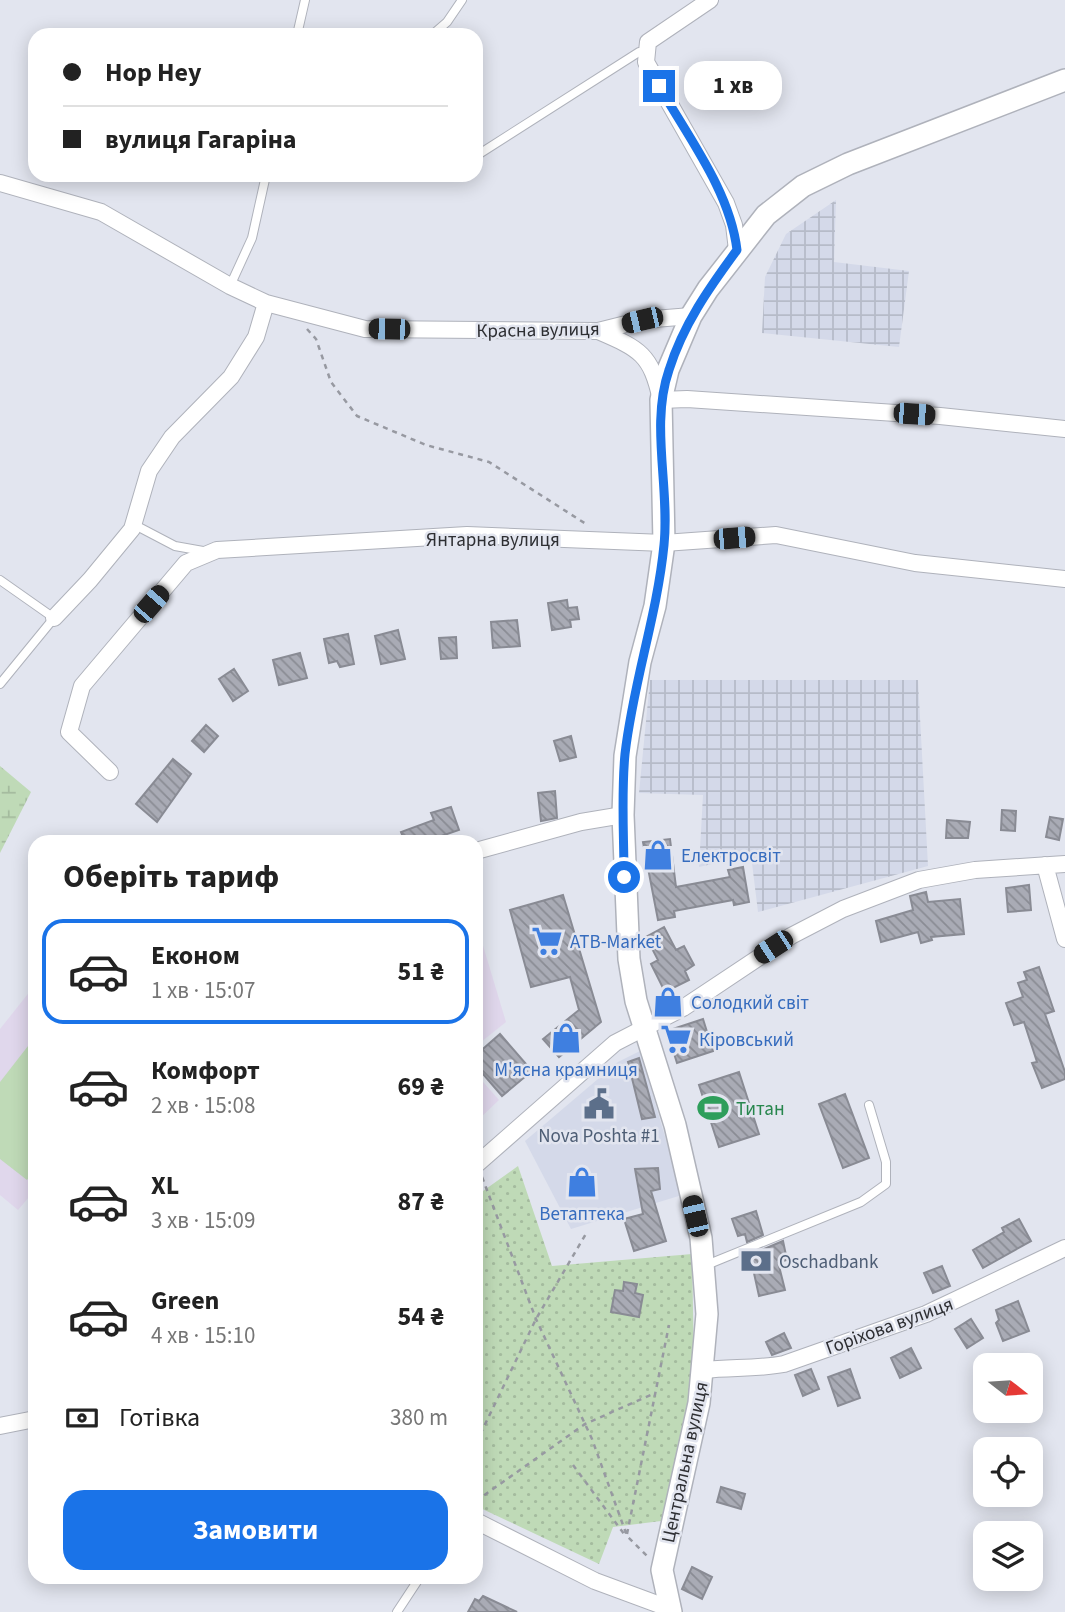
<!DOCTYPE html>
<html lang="uk">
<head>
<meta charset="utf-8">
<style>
  body { margin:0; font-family:"Source Sans 3",sans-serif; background:#f2f2f2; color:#222; height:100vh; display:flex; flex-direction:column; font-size:26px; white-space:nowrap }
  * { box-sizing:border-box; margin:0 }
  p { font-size:23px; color:#767676 }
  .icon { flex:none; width:38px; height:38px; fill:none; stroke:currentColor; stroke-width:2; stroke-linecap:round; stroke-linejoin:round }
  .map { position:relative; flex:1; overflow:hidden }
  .drawer { position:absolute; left:28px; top:835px; width:455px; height:749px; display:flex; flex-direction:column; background:#fff; border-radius:21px; box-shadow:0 4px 18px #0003 }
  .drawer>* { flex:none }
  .hud { position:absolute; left:28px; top:28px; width:455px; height:154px; border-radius:21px; box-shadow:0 4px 18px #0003; display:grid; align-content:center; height:154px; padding:0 35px; background:#fff }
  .needle { width:46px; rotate:107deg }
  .fabs { position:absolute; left:973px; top:1353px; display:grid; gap:14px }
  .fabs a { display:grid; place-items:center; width:70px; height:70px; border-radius:14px; background:#fff; box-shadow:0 4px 18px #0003; font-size:35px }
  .end { position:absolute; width:32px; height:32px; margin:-16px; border:9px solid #1a73e8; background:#fff; box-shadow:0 0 0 4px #fff }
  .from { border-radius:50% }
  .bubble { position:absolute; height:49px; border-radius:21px; background:#fff; box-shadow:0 4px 18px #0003; font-size:23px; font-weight:700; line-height:49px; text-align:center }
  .car { position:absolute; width:21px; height:42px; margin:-21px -10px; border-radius:9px; box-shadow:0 0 5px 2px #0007; background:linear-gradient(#222 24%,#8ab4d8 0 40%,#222 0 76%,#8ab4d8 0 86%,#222 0) }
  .hud b { display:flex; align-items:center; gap:24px; height:66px; font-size:26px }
  .hud b+b { border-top:2px solid #e0e0e0 }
  .hud i { width:18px; height:18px; background:#222 }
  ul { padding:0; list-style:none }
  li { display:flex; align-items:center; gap:21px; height:105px; margin:0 14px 10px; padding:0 21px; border:4px solid transparent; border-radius:21px }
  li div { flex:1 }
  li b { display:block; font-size:26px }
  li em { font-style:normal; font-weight:700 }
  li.current { border-color:#1a73e8 }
  li>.icon { width:63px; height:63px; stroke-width:1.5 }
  h2 { padding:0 35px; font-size:32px; line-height:84px }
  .pay { display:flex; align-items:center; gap:18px; height:77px; padding:0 35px; font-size:26px }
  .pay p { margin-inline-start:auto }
  .action { display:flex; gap:14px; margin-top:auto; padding:14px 35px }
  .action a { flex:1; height:80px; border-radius:21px; background:#1a73e8; color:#fff; font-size:28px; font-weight:700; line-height:80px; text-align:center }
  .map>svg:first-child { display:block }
</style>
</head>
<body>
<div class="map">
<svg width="1065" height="1612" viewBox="0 0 1065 1612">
  <defs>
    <pattern id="industrial-grid" width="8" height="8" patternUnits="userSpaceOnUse" patternTransform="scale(1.75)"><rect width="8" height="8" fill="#d4d9e9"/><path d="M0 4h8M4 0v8" fill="none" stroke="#b6bbc8"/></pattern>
    <pattern id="wetland-marsh" width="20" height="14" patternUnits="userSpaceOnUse" patternTransform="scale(1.75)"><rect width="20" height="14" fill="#bfdab7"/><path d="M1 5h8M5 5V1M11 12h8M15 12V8" fill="none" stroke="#a4bb9e"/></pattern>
    <pattern id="park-dots" width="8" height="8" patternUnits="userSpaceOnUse" patternTransform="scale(1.75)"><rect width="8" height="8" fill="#bfdab7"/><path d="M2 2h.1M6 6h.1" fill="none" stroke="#a4bb9e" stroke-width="1.8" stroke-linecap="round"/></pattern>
    <pattern id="building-back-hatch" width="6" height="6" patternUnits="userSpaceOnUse" patternTransform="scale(1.75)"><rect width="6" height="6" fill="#a9abb5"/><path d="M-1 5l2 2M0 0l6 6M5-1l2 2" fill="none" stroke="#8a8c94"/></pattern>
  </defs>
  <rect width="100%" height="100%" fill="#e2e5ef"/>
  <path fill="#d4d9e9" d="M640,1051L682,1195L571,1229L525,1141L618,1062Z"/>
  <path fill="url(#industrial-grid)" d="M836,200L834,262L909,271L899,347L762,333L765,277L786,234Z
    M650,680H918L928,866L758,912L751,855L699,867L703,795L639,793Z"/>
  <path fill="#e0d7ec" d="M478,929L506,1022L476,1046V930Z
    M35,985V1190L18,1210L0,1195V1029Z
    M476,1074L499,1100L476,1122Z"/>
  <path fill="#bfdab7" d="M35,1037V1169L27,1180L0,1159V1082Z"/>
  <path fill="url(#wetland-marsh)" d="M0,766L31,792L0,853Z"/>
  <path fill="url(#park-dots)" d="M518,1166L552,1266L692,1254L694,1365L678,1466L661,1521L613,1527L599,1564L476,1506V1196Z"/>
  <path fill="url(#building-back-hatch)" stroke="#898b94" stroke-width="2" d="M567,600L568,608L577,607L579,619L570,620L571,627L552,630L548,603Z
    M517,620L520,646L493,648L491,622Z
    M398,630L405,659L381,664L375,636Z
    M348,634L354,664L340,667L337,661L329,663L324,639Z
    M456,637L457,658L441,659L439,638Z
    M300,653L307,678L279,685L273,660Z
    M234,669L248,691L233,701L219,679Z
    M206,725L218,736L204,752L192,741Z
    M571,736L576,757L560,761L554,741Z
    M173,759L191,774L157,822L136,804Z
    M555,791L557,818L541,821L538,793Z
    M451,807L459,830L424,842H405L401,832L434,820L431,813Z
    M1002,810L1016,811L1015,831L1001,830Z
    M1050,817L1063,819L1059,840L1046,837Z
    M947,820L970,822L968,838H946Z
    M670,839L676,887L730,877L728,870L743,867L749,902L734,905L733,900L674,911L675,917L658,920L643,842Z
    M1029,885L1031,910L1008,912L1006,888Z
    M926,892L928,902L960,899L964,934L931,937L932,940L921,943L918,932L881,942L876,921L913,910L910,896Z
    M563,895L601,1022L559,1057L543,1039L579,1010L570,977L531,987L510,910Z
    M664,927L676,950L684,946L694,965L685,971L689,980L665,992L651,964L658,960L646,937Z
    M1039,967L1054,1011L1045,1014L1065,1072V1079L1042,1088L1032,1063L1037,1062L1024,1022L1014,1025L1006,1003L1023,997L1018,983L1027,980L1024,972Z
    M703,1019L713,1051L677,1063L667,1031Z
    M500,1034L532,1071L502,1096L476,1066V1055Z
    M639,1058L655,1117L642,1119L628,1062Z
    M739,1072L759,1134L719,1147L699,1085Z
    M845,1094L869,1158L843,1168L819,1104Z
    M658,1168L660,1189L651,1191L666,1241L634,1251L624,1219L643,1214L635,1169Z
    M756,1211L763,1235L747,1242L745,1234L738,1236L732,1219Z
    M1019,1219L1031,1241L983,1268L973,1250L1004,1232L1002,1228Z
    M783,1241L787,1260L778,1262L785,1290L759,1296L750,1255Z
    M942,1266L950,1286L933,1293L924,1273Z
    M624,1282L637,1284L635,1293L643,1295L639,1317L611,1312L615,1290L623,1291Z
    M1018,1301L1029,1331L1003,1341L996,1323L999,1320L996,1310Z
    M971,1319L983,1338L967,1348L955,1329Z
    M784,1333L791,1348L772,1355L766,1342Z
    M911,1348L921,1368L900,1378L891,1358Z
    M811,1369L819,1389L803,1396L795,1375Z
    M850,1369L860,1398L838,1406L828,1377Z
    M721,1487L745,1494L741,1509L717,1502Z
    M692,1567L712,1577L702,1599L682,1589Z
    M483,1596L517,1612H468L475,1599L479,1601Z"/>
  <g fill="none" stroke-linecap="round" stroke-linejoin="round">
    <g stroke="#afb2bb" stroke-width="10">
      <path id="service" d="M297,35L305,0
        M432,35L447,22L462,0
        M476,156L639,52L645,53
        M230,286L252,238L266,175
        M133,524L175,546L203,551
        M0,580L54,618L0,684
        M704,1266L861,1202L886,1184V1162L869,1105
        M397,1612L420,1577"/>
    </g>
    <g stroke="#afb2bb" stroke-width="18">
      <path id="minor" d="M710,0L648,42L646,62L726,203L734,225L737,250
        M0,183L101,212L230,286L266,303L365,329L598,331L642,320L691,316
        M598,331C640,349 651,354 661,400L687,399L940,416L1065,429
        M54,618L90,580L132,529L149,471L172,437L231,377L256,337L266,303
        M110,772L69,732L82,686L186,563L217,550L467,535L664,543L776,535L915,563L1065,579
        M476,851L581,822L623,815
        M1045,865L1065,939
        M476,1165L615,1043L683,1008L791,936L843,909L919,880L975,870L1065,864
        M704,1370C731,1367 757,1369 784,1364L926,1314L1065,1248
        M0,1426L35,1419
        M476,1521L595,1581L668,1608"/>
    </g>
    <g stroke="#afb2bb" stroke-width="24">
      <path id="tertiary" d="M671,1612L662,1570L699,1403L707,1314L701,1238L675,1125L636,1001L629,959L623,815L625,756L640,662L655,606L664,543L661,400L668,370L691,316L708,289L766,215L803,186L848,164L1065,80"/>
    </g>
    <path stroke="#9799a1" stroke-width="2.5" stroke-dasharray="5 5" stroke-linecap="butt" d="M307,329L316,339L331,382L357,416L426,445L489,462L586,524
      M482,1177L536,1319L592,1439L627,1536L648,1557
      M476,1443L536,1319L587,1232
      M573,1465L624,1534
      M476,1501L585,1424L655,1393
      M627,1534L669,1325"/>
    <use href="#service" stroke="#fff" stroke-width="8"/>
    <use href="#minor" stroke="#fff" stroke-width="16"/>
    <use href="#tertiary" stroke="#fff" stroke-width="21"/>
  </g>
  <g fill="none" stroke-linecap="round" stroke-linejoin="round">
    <path stroke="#1a73e8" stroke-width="9" d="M624,877C624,836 621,795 625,754C633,683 657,616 664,545C670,487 650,425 669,370C683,325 709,288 737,250C730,191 688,137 659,86"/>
  </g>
  <defs>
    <g id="shop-bare" transform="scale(2.415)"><path d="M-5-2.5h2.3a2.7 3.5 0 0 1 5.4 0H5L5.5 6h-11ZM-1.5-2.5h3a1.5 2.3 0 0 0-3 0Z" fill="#3f7fe0" stroke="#e2e5ef" stroke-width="2.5" paint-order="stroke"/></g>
    <g id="supermarket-bare" transform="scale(2.415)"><path d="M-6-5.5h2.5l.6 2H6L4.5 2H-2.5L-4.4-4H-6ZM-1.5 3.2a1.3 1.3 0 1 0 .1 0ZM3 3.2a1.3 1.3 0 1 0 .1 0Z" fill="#3f7fe0" stroke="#e2e5ef" stroke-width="2.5" paint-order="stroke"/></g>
    <g id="civic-bare" transform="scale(2.415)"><path d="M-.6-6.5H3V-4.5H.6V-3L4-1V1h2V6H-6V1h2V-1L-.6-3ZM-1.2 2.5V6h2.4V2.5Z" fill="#5c6f8a" stroke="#e2e5ef" stroke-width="2.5" paint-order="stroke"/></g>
    <g id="stadium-bare" transform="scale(2.415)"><path d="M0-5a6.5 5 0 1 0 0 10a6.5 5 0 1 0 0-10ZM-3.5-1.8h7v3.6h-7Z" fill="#2e9e5b" stroke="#e2e5ef" stroke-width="2.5" paint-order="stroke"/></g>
    <g id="bank-bare" transform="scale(2.415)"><path d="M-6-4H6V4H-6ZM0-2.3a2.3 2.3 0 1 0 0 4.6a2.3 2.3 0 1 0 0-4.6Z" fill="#5c6f8a" stroke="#e2e5ef" stroke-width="2.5" paint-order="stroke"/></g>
  </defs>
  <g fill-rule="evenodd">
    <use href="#shop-bare" x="658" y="855"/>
    <use href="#supermarket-bare" x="547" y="941"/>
    <use href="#shop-bare" x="668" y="1002"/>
    <use href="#shop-bare" x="566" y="1038"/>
    <use href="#supermarket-bare" x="676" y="1039"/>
    <use href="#civic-bare" x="599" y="1104"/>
    <use href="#stadium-bare" x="713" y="1108"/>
    <use href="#shop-bare" x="582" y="1182"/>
    <use href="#bank-bare" x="756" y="1261"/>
  </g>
  <g text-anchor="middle" stroke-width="5" stroke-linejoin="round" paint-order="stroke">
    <g font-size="19" fill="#2e2f33" stroke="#e2e5ef">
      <text transform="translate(538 329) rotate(-1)" y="7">Красна вулиця</text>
      <text x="493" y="546">Янтарна вулиця</text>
      <text transform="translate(889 1325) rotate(-20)" y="7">Горіхова вулиця</text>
      <text transform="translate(684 1462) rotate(-78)" y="7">Центральна вулиця</text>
    </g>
    <g font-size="19" fill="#366cbe" stroke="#e2e5ef" text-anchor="start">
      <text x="681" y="862">Електросвіт</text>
      <text x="570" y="948">ATB-Market</text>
      <text x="691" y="1009">Солодкий світ</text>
      <text x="699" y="1046">Кіровський</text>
      <text x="566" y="1076" text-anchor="middle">М'ясна крамниця</text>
      <text x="582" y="1220" text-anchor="middle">Ветаптека</text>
    </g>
    <g font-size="19" fill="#27864d" stroke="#e2e5ef" text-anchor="start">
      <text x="736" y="1115">Титан</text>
    </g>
    <g font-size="19" fill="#4e5e75" stroke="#e2e5ef">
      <text x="599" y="1142">Nova Poshta #1</text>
      <text x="779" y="1268" text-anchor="start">Oschadbank</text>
    </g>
  </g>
</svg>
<div class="fabs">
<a><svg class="needle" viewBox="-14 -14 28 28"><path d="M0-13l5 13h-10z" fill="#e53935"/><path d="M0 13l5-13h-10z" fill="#767676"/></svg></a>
<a><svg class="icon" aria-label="locate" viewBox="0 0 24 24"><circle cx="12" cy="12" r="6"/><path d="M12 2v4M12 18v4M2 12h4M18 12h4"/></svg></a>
<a><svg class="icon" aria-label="layers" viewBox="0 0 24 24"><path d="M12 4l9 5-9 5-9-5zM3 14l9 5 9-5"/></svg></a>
</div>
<i class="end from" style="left:624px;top:877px"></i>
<i class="end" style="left:659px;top:86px"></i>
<div class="bubble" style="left:684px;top:61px;width:98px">1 хв</div>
<i class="car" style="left:642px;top:320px;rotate:257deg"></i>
<i class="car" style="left:389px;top:329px;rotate:271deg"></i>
<i class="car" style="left:914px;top:414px;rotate:94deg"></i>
<i class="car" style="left:734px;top:538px;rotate:85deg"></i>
<i class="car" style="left:151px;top:604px;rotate:41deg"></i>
<i class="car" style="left:773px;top:947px;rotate:237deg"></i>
<i class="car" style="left:695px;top:1216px;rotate:347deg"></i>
<div class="hud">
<b><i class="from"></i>Hop Hey</b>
<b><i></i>вулиця Гагаріна</b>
</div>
<section class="drawer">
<h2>Оберіть тариф</h2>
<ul>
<li class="current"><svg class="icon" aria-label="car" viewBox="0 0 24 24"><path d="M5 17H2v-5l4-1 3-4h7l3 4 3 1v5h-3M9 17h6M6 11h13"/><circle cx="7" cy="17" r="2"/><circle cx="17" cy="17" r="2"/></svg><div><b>Економ</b><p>1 хв · 15:07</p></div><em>51 ₴</em></li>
<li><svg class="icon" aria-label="car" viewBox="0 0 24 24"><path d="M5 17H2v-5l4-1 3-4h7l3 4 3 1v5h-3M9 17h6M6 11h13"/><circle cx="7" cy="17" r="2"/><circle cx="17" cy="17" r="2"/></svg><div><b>Комфорт</b><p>2 хв · 15:08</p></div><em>69 ₴</em></li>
<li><svg class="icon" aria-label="car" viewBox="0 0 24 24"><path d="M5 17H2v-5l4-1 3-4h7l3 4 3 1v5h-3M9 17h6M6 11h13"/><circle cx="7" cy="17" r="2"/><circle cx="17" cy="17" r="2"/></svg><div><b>XL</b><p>3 хв · 15:09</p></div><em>87 ₴</em></li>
<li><svg class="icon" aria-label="car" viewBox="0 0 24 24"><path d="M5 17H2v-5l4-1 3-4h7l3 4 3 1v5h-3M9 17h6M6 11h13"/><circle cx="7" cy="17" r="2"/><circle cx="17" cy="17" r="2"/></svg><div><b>Green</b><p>4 хв · 15:10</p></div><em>54 ₴</em></li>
</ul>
<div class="pay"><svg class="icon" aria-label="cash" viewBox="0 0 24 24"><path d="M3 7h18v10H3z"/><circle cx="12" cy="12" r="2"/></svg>Готівка<p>380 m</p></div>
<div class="action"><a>Замовити</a></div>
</section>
</div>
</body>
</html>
